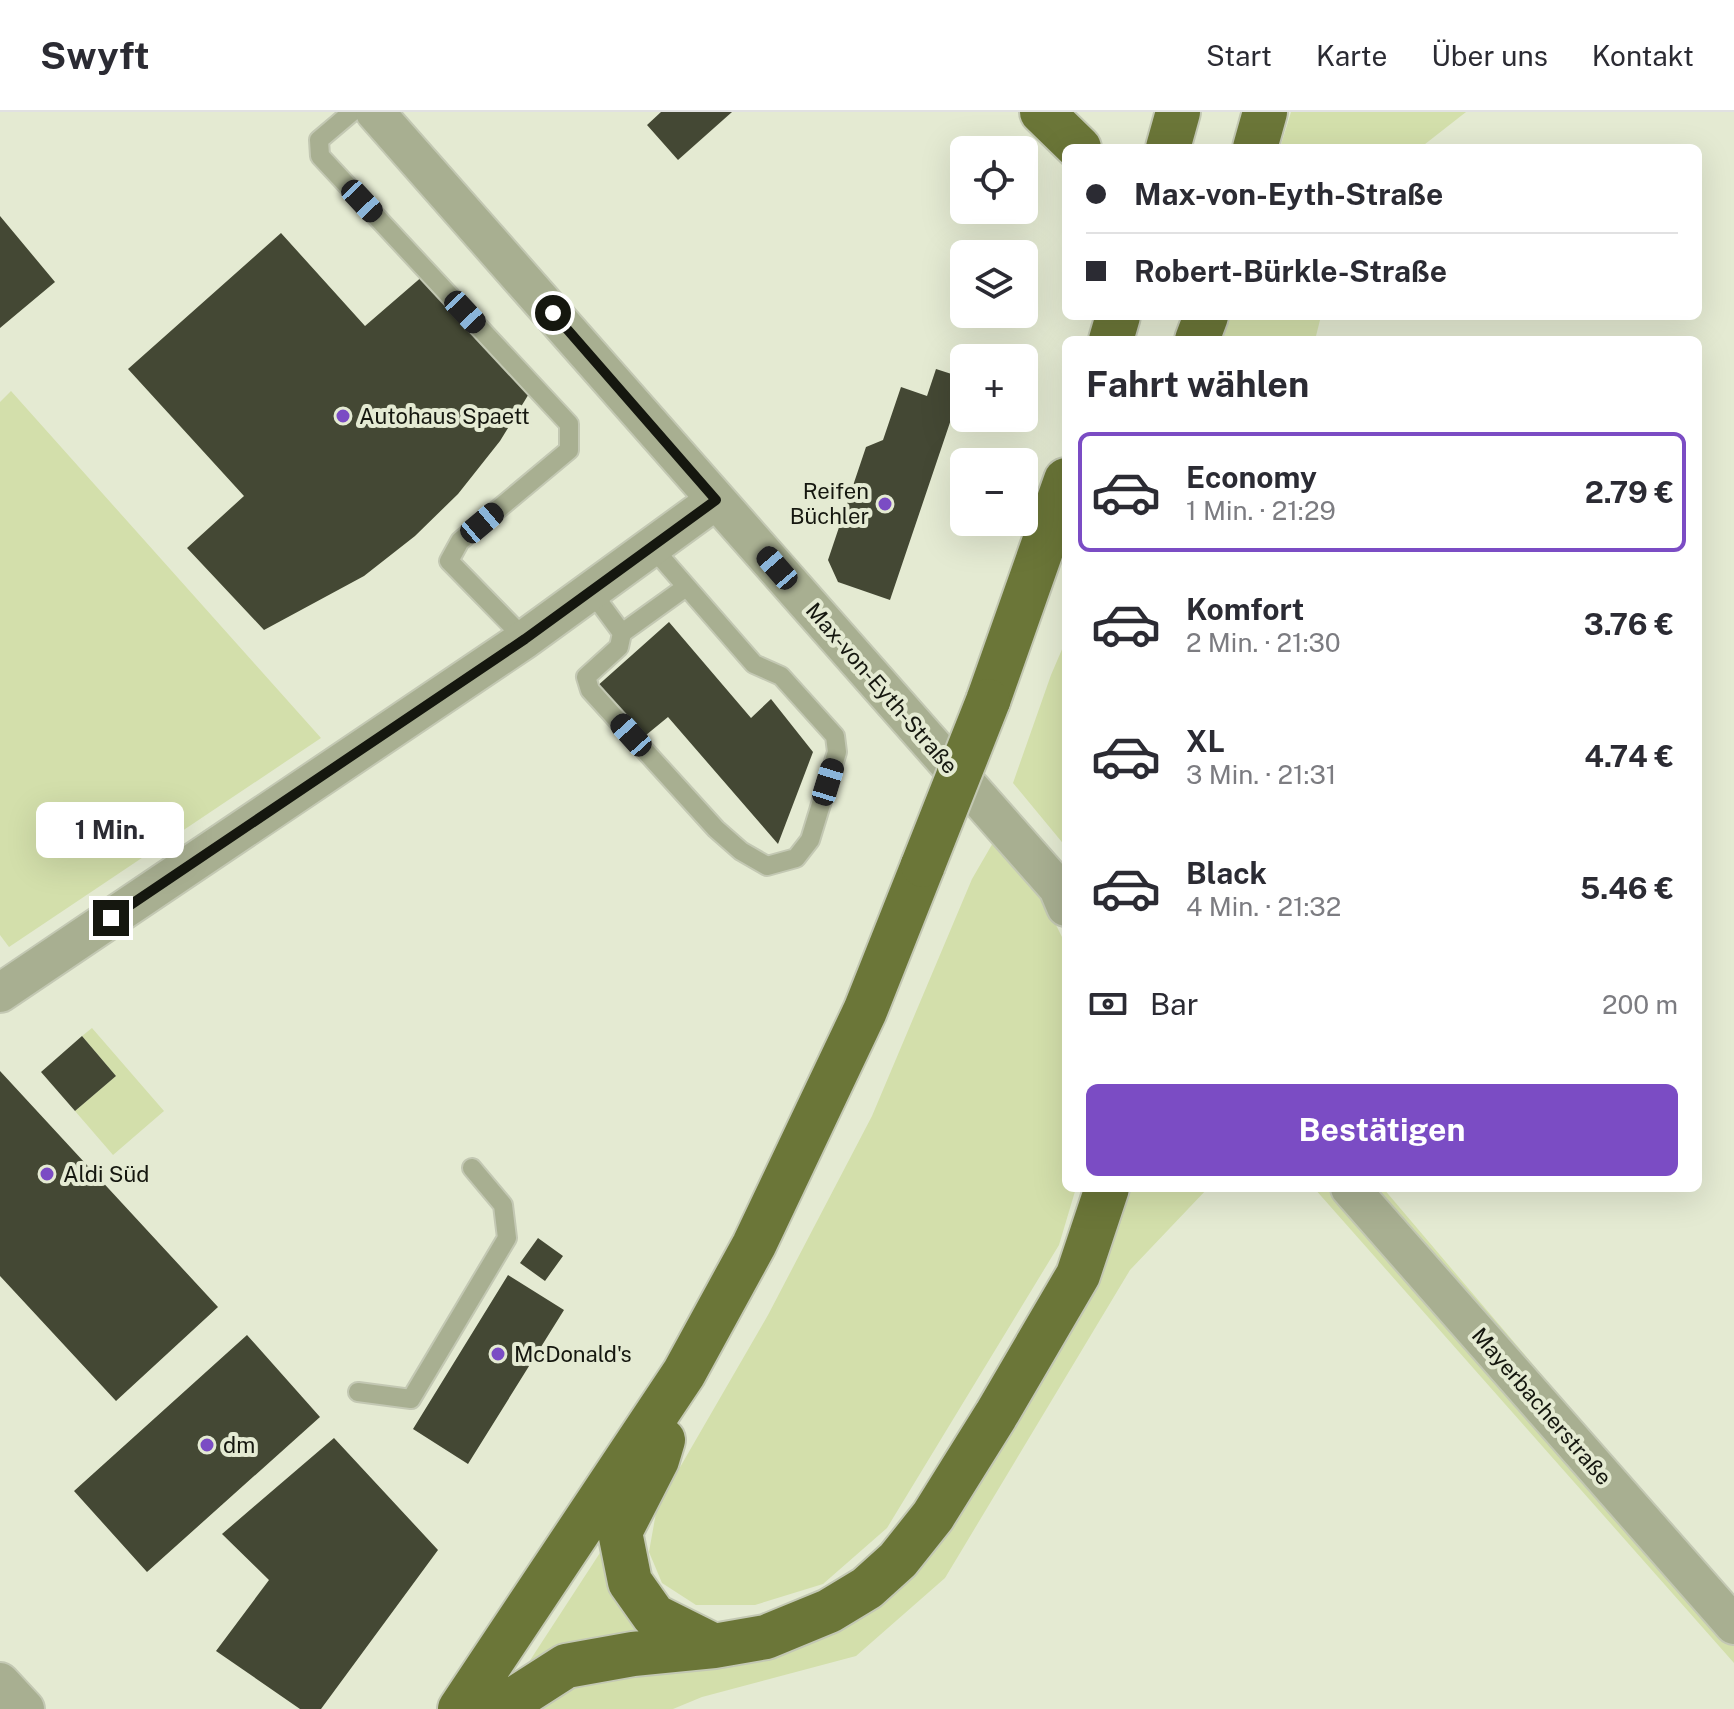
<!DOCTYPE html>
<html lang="de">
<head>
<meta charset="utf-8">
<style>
  body { margin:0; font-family:"Public Sans",sans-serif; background:#f2f2f3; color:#2b2b33; height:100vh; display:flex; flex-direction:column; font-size:30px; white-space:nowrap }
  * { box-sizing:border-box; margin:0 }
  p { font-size:26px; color:#7c7c81 }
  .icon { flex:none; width:44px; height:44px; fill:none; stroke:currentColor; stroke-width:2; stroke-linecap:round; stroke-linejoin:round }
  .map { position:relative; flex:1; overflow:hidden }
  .side { position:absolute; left:1062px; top:224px; width:640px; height:856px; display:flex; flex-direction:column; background:#fff; border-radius:12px; box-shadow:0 8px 32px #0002 }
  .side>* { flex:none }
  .hud { position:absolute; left:1062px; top:32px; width:640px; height:176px; border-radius:12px; box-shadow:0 8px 32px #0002; display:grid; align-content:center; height:176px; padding:0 24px; background:#fff }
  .buttons { position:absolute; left:950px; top:24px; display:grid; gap:16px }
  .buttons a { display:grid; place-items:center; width:88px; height:88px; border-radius:12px; background:#fff; box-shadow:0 8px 32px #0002; font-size:40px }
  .end { position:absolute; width:36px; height:36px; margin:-18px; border:10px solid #15170f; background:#fff; box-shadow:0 0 0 4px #fff }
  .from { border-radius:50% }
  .bubble { position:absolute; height:56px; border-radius:12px; background:#fff; box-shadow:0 8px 32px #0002; font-size:26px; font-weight:700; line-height:56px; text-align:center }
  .car { position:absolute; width:24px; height:48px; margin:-24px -12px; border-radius:10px; box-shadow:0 0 6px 2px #0007; background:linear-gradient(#222 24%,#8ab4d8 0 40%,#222 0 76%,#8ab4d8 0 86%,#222 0) }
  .hud b { display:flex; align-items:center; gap:28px; height:76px; font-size:30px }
  .hud b+b { border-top:2px solid #e1e1e2 }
  .hud i { width:20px; height:20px; background:#2b2b33 }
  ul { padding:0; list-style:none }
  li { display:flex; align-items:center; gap:24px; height:120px; margin:0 16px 12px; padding:0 8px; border:4px solid transparent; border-radius:12px }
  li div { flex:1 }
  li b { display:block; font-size:30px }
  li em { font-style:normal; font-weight:700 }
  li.selected { border-color:#7b4cc4 }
  li>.icon { width:72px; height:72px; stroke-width:1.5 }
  h2 { padding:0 24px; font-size:36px; line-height:96px }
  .pay { display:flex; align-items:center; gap:20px; height:88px; padding:0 24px; font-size:30px }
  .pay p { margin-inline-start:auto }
  .button { display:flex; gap:16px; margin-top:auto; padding:16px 24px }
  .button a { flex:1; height:92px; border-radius:12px; background:#7b4cc4; color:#fff; font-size:32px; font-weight:700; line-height:92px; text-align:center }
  header { display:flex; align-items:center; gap:48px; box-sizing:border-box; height:112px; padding:0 40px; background:#fff; border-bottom:2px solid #e1e1e2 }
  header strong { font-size:38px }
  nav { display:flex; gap:44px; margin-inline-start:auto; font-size:28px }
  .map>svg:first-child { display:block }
</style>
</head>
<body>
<header>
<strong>Swyft</strong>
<nav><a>Start</a><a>Karte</a><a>Über uns</a><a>Kontakt</a></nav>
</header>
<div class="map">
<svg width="1734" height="1597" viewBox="0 0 1734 1597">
  <rect width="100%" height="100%" fill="#e4ead2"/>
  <path fill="#d3dfab" d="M1291,0H1466L1420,36H1280Z
    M1228,204H1321L1315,228H1221Z
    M11,279L321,626L9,835L0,823V290Z
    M1066,528V735L1013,671L1051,563Z
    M994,729L1047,795L1066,833V1076H1076L1059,1133L887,1416L823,1472L755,1493H696L662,1471L649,1440L657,1395L768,1203L872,1004L972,767Z
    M92,916L164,999L113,1043L75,999L116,964L82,924Z
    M1126,1076H1208L1130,1158L945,1466L856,1544L702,1585L673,1597H527L603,1562L692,1559L750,1551L840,1516Z
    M1314,1076H1383L1734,1489V1551Z
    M609,1427L672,1525L532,1555L527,1553Z"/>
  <path fill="#444834" d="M661,0H732L678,48L647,13Z
    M0,104L55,170L0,216Z
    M281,121L365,214L424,163L530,280L500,329L458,382L415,424L364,464L264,518L187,436L244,384L128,257Z
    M936,257L964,266V269L890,488L838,470L828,448L866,335L883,328L901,275L927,284Z
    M669,510L751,606L771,587L813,640L778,732L668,605L640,628L595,576Z
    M82,924L116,964L75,999L41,960Z
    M0,959L218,1195L116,1289L0,1164Z
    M538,1126L563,1144L545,1169L520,1151Z
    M508,1163L564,1198L468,1352L413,1317Z
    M247,1223L320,1305L147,1460L74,1379Z
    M334,1326L438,1438L321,1597H300L216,1539L269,1468L222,1422Z"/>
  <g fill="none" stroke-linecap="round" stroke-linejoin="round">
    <g stroke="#c3c8b3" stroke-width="22">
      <path id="service" d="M352,0L319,28L320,44L569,312V338L460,429L449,449L525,527
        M591,479L622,521L619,535L586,565L590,578L716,717L741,739L767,754L796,746L810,728L837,640L835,624L781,564L754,552L652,435
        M622,521L686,475
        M358,1280L411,1287L507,1126L503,1093L472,1056"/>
    </g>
    <g stroke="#c3c8b3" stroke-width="42">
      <path id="minor" d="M375,0L1058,776L1066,795
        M0,881L525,527L716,388
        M1350,1076L1734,1513
        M0,1570L25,1597"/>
    </g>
    <g stroke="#c3c8b3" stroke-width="48">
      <path id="trunk" d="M1042,0L1079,36
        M1168,36L1178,0
        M1255,36L1265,0
        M1111,228L1118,204
        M1197,228L1206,204
        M988,589L1066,368
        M663,1328L657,1348L620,1420L630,1470L654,1504L714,1534
        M460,1597L684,1261L754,1133L865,899L923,753
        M499,1597L566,1554L633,1542L714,1534L766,1525L829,1499L867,1476L898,1448L933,1404L996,1303L1078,1163L1107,1076"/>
    </g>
    <use href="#service" stroke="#a8af91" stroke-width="18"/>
    <use href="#minor" stroke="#a8af91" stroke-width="38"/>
    <use href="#trunk" stroke="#6b7638" stroke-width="44"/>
    <g stroke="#c3c8b3" stroke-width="48" stroke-linecap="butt">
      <path id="trunk-bridge" d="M923,753L988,589"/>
    </g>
    <use href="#trunk-bridge" stroke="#6b7638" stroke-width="44"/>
  </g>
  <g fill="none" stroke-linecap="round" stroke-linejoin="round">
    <path stroke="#15170f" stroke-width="10" d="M111,806L525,527L716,388L553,201"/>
  </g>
  <g fill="#7b4cc4" stroke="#e4ead2" stroke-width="3">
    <circle cx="343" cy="304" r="8"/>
    <circle cx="885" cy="392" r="8"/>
    <circle cx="47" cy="1062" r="8"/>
    <circle cx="498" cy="1242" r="8"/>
    <circle cx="207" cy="1333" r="8"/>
  </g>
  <g text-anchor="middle" stroke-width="8" stroke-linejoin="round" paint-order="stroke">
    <g font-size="22" fill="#15170f" stroke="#e4ead2" text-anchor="start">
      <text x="359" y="312">Autohaus Spaett</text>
      <text x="869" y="387" text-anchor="end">Reifen<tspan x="869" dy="25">Büchler</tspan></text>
      <text x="63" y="1070">Aldi Süd</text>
      <text x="514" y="1250">McDonald's</text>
      <text x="223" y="1341">dm</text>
    </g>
    <g font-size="22" fill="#15170f" stroke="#e4ead2">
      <text transform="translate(882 576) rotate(49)" y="8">Max-von-Eyth-Straße</text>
      <text transform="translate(1542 1294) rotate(49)" y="8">Mayerbacherstraße</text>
    </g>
  </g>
</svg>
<div class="buttons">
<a><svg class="icon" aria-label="locate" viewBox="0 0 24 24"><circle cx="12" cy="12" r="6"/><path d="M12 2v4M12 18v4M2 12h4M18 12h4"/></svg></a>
<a><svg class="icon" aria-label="layers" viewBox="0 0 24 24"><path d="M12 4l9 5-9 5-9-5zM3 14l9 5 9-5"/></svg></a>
<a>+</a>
<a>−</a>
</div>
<i class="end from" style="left:553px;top:201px"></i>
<i class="end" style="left:111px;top:806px"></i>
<div class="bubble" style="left:36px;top:690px;width:148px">1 Min.</div>
<i class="car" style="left:362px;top:89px;rotate:137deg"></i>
<i class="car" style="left:465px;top:200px;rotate:137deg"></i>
<i class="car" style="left:482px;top:411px;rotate:50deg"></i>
<i class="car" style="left:777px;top:456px;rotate:319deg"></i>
<i class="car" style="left:631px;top:623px;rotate:318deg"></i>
<i class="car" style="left:828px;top:670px;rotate:17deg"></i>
<div class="hud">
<b><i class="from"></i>Max-von-Eyth-Straße</b>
<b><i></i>Robert-Bürkle-Straße</b>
</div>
<section class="side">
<h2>Fahrt wählen</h2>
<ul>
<li class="selected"><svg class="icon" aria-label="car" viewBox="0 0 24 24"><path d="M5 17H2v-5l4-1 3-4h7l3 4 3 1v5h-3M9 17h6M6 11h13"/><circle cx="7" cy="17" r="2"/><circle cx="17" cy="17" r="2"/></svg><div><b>Economy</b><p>1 Min. · 21:29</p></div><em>2.79 €</em></li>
<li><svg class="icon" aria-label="car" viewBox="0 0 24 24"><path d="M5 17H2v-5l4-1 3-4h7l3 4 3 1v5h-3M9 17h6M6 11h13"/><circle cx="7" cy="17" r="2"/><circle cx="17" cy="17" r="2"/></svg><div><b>Komfort</b><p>2 Min. · 21:30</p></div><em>3.76 €</em></li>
<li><svg class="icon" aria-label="car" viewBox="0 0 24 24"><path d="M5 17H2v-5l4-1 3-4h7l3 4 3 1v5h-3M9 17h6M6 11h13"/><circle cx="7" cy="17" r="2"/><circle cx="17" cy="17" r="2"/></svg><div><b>XL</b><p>3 Min. · 21:31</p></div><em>4.74 €</em></li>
<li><svg class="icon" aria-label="car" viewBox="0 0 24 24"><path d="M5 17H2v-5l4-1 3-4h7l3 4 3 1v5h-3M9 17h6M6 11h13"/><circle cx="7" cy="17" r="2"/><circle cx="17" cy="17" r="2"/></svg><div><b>Black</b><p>4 Min. · 21:32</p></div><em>5.46 €</em></li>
</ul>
<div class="pay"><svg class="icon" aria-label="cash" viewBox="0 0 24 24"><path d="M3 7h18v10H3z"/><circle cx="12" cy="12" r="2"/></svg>Bar<p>200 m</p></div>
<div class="button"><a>Bestätigen</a></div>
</section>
</div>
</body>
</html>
